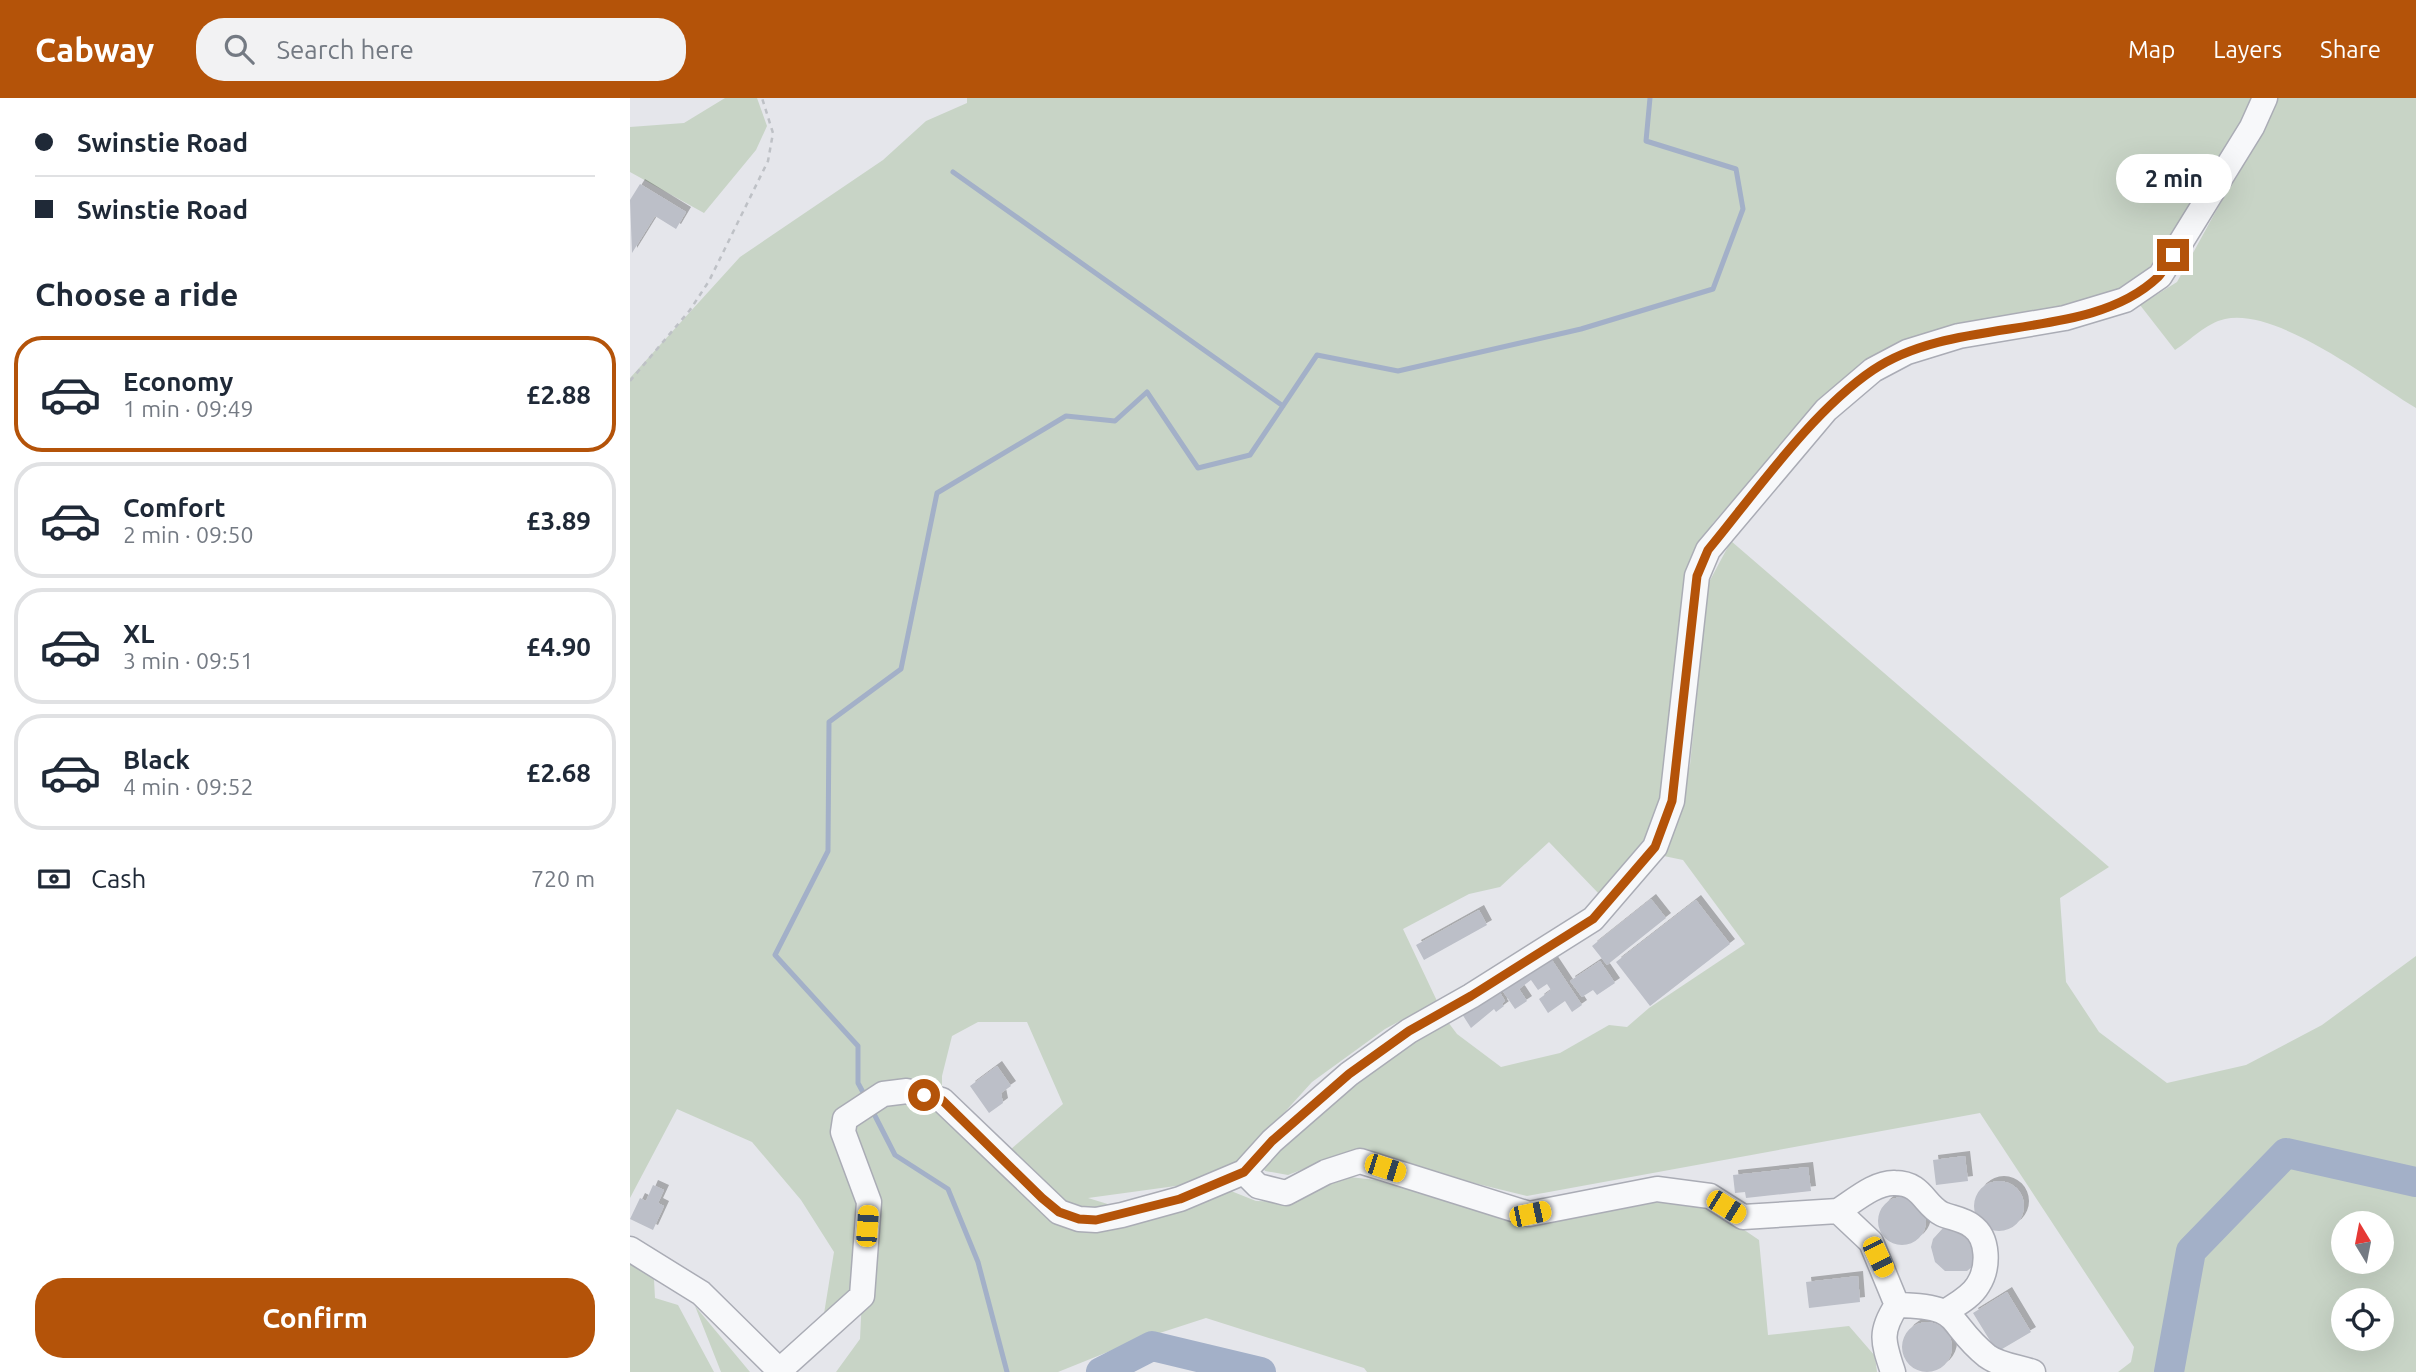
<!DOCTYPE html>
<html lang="en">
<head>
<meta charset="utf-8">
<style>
  body { margin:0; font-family:Ubuntu,sans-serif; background:#f2f2f3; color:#1f2937; height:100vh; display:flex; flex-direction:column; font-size:26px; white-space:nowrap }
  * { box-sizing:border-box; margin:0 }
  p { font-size:23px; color:#747a83 }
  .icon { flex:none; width:38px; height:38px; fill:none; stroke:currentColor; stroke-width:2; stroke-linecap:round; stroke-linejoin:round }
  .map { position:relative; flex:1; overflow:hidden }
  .side { display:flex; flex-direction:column; background:#fff; width:630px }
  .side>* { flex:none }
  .guide { display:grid; align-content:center; height:154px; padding:0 35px; background:#fff }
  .needle { width:46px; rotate:350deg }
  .buttons { position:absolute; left:1701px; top:1113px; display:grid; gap:14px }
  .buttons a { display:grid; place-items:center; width:63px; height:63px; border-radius:50%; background:#fff; box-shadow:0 7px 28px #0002; font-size:35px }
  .end { position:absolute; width:32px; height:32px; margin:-16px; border:9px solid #b45309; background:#fff; box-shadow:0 0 0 4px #fff }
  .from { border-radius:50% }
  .bubble { position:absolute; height:49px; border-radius:24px; background:#fff; box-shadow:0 7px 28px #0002; font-size:23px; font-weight:700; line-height:49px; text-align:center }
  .car { position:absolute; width:21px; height:42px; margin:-21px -10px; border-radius:9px; box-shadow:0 0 5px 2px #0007; background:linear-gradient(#f5c518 24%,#345 0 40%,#f5c518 0 76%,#345 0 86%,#f5c518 0) }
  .guide b { display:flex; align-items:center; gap:24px; height:66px; font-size:26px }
  .guide b+b { border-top:2px solid #e0e1e3 }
  .guide i { width:18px; height:18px; background:#1f2937 }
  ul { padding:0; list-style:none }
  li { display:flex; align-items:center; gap:21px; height:116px; margin:0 14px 10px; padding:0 21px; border:4px solid #e0e1e3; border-radius:28px }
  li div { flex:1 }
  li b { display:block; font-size:26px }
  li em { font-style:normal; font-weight:700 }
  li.selected { border-color:#b45309 }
  li>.icon { width:63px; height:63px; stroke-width:1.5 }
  h2 { padding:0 35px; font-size:32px; line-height:84px }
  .pay { display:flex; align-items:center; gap:18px; height:77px; padding:0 35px; font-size:26px }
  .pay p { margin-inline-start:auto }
  .button { display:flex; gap:14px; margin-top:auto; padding:14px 35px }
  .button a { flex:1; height:80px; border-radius:28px; background:#b45309; color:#fff; font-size:28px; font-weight:700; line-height:80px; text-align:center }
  header { display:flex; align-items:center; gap:42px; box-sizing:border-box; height:98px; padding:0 35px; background:#b45309; color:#fff }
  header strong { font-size:33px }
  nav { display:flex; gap:38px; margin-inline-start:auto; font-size:24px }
  .search { width:490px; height:63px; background:#f2f2f3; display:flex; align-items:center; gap:18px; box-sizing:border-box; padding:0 24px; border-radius:28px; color:#747a83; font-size:26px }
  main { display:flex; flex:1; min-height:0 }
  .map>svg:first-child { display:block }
</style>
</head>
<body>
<header>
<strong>Cabway</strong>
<div class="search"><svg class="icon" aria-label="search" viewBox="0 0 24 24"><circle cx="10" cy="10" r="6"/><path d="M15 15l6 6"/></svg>Search here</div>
<nav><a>Map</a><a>Layers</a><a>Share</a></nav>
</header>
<main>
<section class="side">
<div class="guide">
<b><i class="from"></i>Swinstie Road</b>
<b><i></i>Swinstie Road</b>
</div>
<h2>Choose a ride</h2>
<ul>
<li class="selected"><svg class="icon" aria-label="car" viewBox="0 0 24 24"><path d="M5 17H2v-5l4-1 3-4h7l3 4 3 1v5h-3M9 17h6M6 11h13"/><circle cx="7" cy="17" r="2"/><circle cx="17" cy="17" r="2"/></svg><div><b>Economy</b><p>1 min · 09:49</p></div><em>£2.88</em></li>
<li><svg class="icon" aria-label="car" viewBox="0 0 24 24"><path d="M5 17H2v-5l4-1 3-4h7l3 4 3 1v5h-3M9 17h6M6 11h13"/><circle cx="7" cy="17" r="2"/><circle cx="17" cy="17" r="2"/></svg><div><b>Comfort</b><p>2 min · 09:50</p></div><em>£3.89</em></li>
<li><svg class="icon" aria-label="car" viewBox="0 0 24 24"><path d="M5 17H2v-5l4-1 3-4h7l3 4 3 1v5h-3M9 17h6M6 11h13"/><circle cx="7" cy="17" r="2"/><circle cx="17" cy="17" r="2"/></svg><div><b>XL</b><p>3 min · 09:51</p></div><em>£4.90</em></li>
<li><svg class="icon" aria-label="car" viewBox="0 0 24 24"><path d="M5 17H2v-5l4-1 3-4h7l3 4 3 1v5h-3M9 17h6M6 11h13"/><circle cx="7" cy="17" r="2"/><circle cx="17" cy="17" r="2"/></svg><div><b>Black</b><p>4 min · 09:52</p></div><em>£2.68</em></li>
</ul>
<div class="pay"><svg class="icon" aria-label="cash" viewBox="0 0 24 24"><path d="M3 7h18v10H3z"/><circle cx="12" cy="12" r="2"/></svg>Cash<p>720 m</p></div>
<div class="button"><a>Confirm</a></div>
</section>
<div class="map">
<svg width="1786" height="1274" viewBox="0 0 1786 1274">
  <defs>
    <filter id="shadow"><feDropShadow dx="5" dy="-5" stdDeviation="0" flood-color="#0004"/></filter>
  </defs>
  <rect width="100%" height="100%" fill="#e5e6eb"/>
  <path fill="#c8d4c6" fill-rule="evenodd" d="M95,0H127L137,28L126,52L74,115L0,74V29L54,25Z
    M337,0H1624L1607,36L1550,126L1519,170L1504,184L1469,200L1386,220L1328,226L1147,352L1083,425L1061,468L1027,721L1007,752L971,798L919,744L870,789L839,796L773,831L807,903L755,931L682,984L612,1061L553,1087L458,1100L520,1119L601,1093L626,1103L660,1104L711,1078L754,1083L833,1106L1073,1104L1129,1142L1138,1237L1219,1228L1245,1258L1247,1274H737L734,1270L576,1220L505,1243L428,1274H206L230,1241L232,1199L193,1222L204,1154L171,1102L122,1044L47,1011L0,1100V280L110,159L253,62L296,23L337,5ZM348,924H397L433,1006L372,1059L312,1002V978L322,938Z
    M1644,0H1786V310C1740,282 1648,210 1595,221C1576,225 1561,242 1545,252L1510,207L1547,184L1619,53Z
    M1101,443L1479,769L1430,800L1436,884L1469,934L1537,985L1616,967L1692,927L1786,858V1274H1488L1501,1264L1504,1249L1350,1015L897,1098L811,1077L699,1061L658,1077L635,1073L631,1065L749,964L818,924L827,936L871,969L930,955L979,927L997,929L1019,910L1115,846L1053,762L1029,757L1039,738L1060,667L1078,486ZM1713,1125H1752V1164H1713ZM1713,1202H1752V1241H1713Z
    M0,1151L23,1163L25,1200L48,1207L84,1274H0Z
    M65,1208L120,1274H91Z"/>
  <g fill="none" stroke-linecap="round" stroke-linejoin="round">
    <path stroke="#a3b0c8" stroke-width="5" d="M323,74L653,308
      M235,998L228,985V948L145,857L198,753L199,624L271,571L307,395L436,318L485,323L517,294L568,370L620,357L687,257L768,273L951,231L1083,191L1113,111L1106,71L1016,43L1020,0
      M241,1010L265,1057L318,1091L348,1164L377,1274"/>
    <path stroke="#a3b0c8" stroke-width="30" d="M471,1274L522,1248L631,1274
      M1539,1274L1561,1153L1656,1055L1786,1084"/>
  </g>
  <path fill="#bcbfc8" filter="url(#shadow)" d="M10,86L56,114L46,131L25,118L2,155L0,102Z
    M1021,801L1036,820L977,867L962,848Z
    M1066,802L1100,846L1020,908L986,864Z
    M849,812L857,827L794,862L786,847Z
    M918,856L952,907L942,914L935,903L918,915L909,901L921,892L917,886L908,892L901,882L889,891L897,903L885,911L870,889Z
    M970,863L985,885L967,897L963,892L952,899L940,883Z
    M868,891L875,903L872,906L874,908L866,914L864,911L841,930L832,916Z
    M367,968L381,988L371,995L373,1005L359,1015L340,988Z
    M1335,1058L1338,1083L1306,1087L1303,1062Z
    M1178,1069L1181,1093L1116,1100L1115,1094L1105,1095L1103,1077Z
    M1344 1108a25 25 0 1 1 50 0a25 25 0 1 1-50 0Z
    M23,1087L34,1092L28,1105L34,1108L23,1132L0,1121L10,1100L16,1103Z
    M1248 1123a24 24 0 1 1 48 0a24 24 0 1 1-48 0Z
    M1314,1129L1343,1133V1168L1337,1173H1315L1305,1164L1301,1149L1303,1141Z
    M1228,1178L1230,1204L1179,1210L1176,1184Z
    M1377,1194L1401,1234L1367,1254L1343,1215Z
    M1272 1249a25 25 0 1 1 50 0a25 25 0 1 1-50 0Z"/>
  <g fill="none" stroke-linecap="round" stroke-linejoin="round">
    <g stroke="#aaacb5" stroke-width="27">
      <path id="minor" d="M614,1074L628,1088L656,1095L696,1074L730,1063L899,1116L1027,1091L1080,1098L1113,1119L1208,1113L1241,1144L1267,1207
        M1208,1113C1224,1103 1245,1084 1265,1085C1292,1085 1294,1107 1312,1116C1321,1120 1333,1121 1342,1128C1359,1140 1359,1170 1348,1187C1341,1199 1327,1206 1315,1214
        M0,1151L71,1195L151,1274
        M1267,1207C1335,1208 1314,1223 1357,1258C1369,1267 1389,1269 1403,1274
        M150,1272L232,1198L239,1104L213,1034L215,1021L253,996L277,993L312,1002L429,1114L449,1121L466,1122L492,1117L550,1101L614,1074L642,1043L719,976L779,933L841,898L963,821L1025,749L1042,703L1067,478L1078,452L1196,312L1243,272L1277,254L1329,238L1435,220L1495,202L1530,178L1622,29L1635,0
        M1263,1274C1253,1244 1249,1234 1267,1207"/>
    </g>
    <path stroke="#bec1c6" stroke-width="2.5" stroke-dasharray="5 5" stroke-linecap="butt" d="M0,283L60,212L79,183L138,63L143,35L132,0"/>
    <use href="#minor" stroke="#f7f8fa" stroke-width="24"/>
  </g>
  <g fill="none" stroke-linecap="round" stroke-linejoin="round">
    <path stroke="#b45309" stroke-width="9" d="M294,997L312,1002L412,1100L429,1114L449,1121L466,1122L550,1101L614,1074L642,1043L719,976L779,933L841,898L963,821L1025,749L1042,703L1067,478L1078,452C1126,394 1182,313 1243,272C1325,216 1459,245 1528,179C1534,173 1538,164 1543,157"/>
  </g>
</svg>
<div class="buttons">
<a><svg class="needle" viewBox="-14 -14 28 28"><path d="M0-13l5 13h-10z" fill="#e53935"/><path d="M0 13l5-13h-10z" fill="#747a83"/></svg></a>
<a><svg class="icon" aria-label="locate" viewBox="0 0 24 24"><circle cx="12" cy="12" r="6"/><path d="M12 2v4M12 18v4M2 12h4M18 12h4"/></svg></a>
</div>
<i class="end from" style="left:294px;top:997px"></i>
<i class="end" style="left:1543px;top:157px"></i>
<div class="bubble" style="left:1486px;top:56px;width:116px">2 min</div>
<i class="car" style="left:755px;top:1070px;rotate:108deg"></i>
<i class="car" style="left:1096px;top:1109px;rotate:122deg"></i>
<i class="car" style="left:900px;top:1116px;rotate:78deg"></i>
<i class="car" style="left:237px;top:1128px;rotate:4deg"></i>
<i class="car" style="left:1248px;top:1159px;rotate:154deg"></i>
</div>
</main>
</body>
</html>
